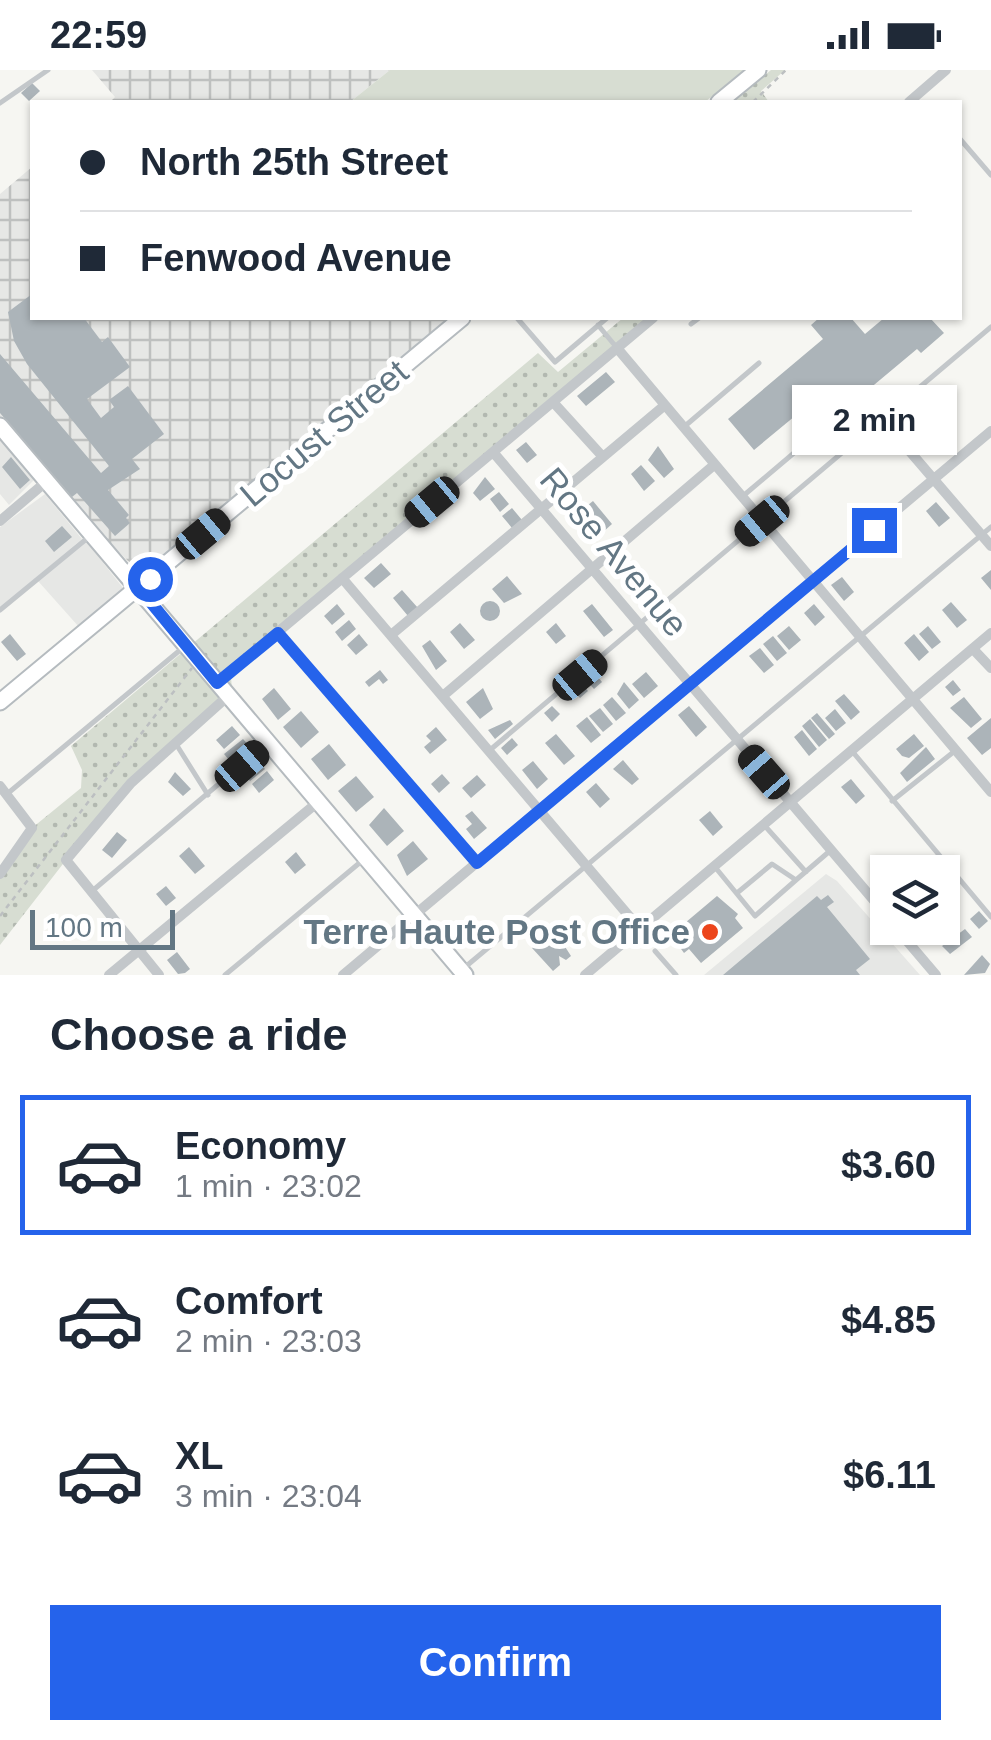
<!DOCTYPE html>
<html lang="en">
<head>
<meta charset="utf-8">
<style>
  body { margin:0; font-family:Helvetica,sans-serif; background:#f2f2f3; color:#1f2937; height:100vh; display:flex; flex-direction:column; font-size:38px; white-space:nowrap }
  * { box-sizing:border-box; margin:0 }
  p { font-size:32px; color:#747a83 }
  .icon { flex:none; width:55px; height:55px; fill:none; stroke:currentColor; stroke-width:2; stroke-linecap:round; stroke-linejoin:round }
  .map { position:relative; height:905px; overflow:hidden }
  .drawer { display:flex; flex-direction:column; background:#fff; flex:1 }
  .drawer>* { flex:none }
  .top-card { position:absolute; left:30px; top:30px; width:932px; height:220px; border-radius:0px; box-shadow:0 2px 8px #0004; display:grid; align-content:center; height:220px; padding:0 50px; background:#fff }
  .controls { position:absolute; left:870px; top:785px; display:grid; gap:20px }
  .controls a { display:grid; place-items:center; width:90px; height:90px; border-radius:0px; background:#fff; box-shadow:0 2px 8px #0004; font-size:50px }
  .scale { position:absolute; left:30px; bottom:25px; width:145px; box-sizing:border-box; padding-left:10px; border:5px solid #637784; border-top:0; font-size:28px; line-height:35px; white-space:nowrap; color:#637784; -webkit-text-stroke:8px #fff; paint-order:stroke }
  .end { position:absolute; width:45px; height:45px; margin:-22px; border:12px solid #2563eb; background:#fff; box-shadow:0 0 0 5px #fff }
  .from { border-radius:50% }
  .bubble { position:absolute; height:70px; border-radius:0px; background:#fff; box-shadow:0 2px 8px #0004; font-size:32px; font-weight:700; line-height:70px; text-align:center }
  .car { position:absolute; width:30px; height:60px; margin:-30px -15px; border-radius:12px; box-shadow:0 0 8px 2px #0007; background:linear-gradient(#222 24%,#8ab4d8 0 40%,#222 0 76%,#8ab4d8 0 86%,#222 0) }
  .top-card b { display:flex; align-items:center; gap:35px; height:95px; font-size:38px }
  .top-card b+b { border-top:2px solid #e0e1e3 }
  .top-card i { width:25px; height:25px; background:#1f2937 }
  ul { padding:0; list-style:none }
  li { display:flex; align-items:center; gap:30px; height:140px; margin:0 20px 15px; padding:0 30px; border:5px solid transparent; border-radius:0px }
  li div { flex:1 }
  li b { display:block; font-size:38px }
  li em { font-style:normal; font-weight:700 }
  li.active { border-color:#2563eb }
  li>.icon { width:90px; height:90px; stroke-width:1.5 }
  h2 { padding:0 50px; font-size:45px; line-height:120px }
  .button { display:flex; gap:20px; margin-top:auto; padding:20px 50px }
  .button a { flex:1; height:115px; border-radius:0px; background:#2563eb; color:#fff; font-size:40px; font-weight:700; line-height:115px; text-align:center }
  .status { display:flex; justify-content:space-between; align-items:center; height:70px; padding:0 50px; background:#fff; direction:ltr }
  .status svg { height:28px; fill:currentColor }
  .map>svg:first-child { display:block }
</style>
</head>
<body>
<div class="status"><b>22:59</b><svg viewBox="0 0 49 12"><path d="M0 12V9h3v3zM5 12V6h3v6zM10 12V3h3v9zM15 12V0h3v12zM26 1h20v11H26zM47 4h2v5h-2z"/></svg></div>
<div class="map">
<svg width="991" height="905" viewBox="0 0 991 905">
  <defs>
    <pattern id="industrial-grid" width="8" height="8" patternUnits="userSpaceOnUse" patternTransform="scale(2.5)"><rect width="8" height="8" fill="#e6e7e5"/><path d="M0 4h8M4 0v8" fill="none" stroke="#bec0bf"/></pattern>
    <pattern id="park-dots" width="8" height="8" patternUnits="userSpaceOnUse" patternTransform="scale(2.5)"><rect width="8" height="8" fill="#d7ddd2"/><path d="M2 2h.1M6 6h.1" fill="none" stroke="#b2b8b0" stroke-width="1.8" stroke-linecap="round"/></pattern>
  </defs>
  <rect width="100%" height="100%" fill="#f6f6f2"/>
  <path fill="#e6e7e5" d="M0,368L34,410L9,435L0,424Z
    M45,424L82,469L0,538V457Z
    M86,471L123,518L79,557L38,511Z
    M826,804L837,811L920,905H704Z"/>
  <path fill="url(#industrial-grid)" d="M92,0H390L350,32H110L115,27Z
    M32,97V248H448L154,494L135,498L81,444L0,349V124Z"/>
  <path fill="#d7ddd2" d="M390,0H744L705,32H350Z"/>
  <path fill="url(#park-dots)" d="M771,0H785L761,21L769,32H732Z
    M623,248H653L278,563L231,608L233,628L186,660L66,790L0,875V804L32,758L81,718L82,700L71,676L538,283L558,302Z"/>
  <path fill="#acb4b9" d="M32,13L40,21L29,31L21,23Z
    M32,224V248H84L102,272L108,267L130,297L87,329L101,348L114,337L109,330L128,316L164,364L132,389L140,399L108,420L129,445L126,448L130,453L115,466L77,423L72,427L0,343V284L101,403L109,396L27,294L14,271L8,242Z
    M819,248H851L865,264L884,248H930L944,263L921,283L917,279L832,350L818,334L798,351L795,346L754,380L728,349L823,269L811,255Z
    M606,302L615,312L586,336L577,326Z
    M526,372L537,385L527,393L516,380Z
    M658,376L674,399L664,408L648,390Z
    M11,387L30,410L20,419L2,397Z
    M641,395L655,411L644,421L631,404Z
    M485,407L495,419L480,431L473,423Z
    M499,422L509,434L500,442L490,429Z
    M593,431L612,454L602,463L583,439Z
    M936,432L950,448L939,457L926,441Z
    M512,438L522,450L512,458L502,446Z
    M62,456L72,467L54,482L45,471Z
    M381,493L391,504L374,518L364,508Z
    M991,500V520L981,508Z
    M507,506L522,524L504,533L492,519Z
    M842,507L854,522L844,531L831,515Z
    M402,520L418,538L408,546L393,528Z
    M480 541a10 10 0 1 1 20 0a10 10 0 1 1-20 0Z
    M951,532L967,550L957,558L942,540Z
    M337,534L345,544L332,555L324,546Z
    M592,534L613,560L604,567L583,541Z
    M814,534L825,547L815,556L804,543Z
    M349,550L356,559L342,571L335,562Z
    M460,553L475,570L464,579L450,562Z
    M556,553L566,566L556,574L546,562Z
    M789,556L801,570L789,580L777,566Z
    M928,556L941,572L932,579L919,564Z
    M10,564L26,584L17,591L1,572Z
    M359,564L368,575L356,585L347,575Z
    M914,564L929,582L919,591L904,573Z
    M773,566L787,583L777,591L763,574Z
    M430,570L447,591L436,600L422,576Z
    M760,578L774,595L764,603L749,586Z
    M380,600L388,610L383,614L379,609L369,617L365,612Z
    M594,602L602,612L594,619L585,609Z
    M646,602L658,616L644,628L632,614Z
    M953,610L961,620L953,626L945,617Z
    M624,612L639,630L629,639L617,624Z
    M581,613L588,621L580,628L573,620Z
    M274,618L291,639L278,650L262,629Z
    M483,618L493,639L480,649L466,632Z
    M844,624L860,642L851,650L835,631Z
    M612,627L626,643L616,651L603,635Z
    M964,627L982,649L971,658L950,638Z
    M552,636L560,644L552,652L544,643Z
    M689,636L707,657L696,667L678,645Z
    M600,638L613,654L603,662L589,646Z
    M835,639L846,653L836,661L825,648Z
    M301,641L319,662L301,678L283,657Z
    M817,643L835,664L829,669L811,648Z
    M587,647L601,665L591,673L576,656Z
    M991,648V678L982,685L967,668Z
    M810,649L827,670L819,677L802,656Z
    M510,650L513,654L495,669L488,660Z
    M232,656L240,665L224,679L216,670Z
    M436,657L447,670L430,684L424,677L431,671L426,666Z
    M802,660L817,679L809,686L794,667Z
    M556,664L575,686L564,695L545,673Z
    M914,664L924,676L909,688L902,686L896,679Z
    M512,668L518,675L507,685L501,678Z
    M243,669L253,680L234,696L224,684Z
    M329,674L346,695L328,710L311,689Z
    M926,677L935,689L907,712L900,703Z
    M257,689L265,699L250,711L242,702Z
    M623,690L639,709L632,715L613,699Z
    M533,691L548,709L537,719L522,700Z
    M267,701L274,710L259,723L252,714Z
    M175,702L191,719L183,726L168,712Z
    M442,704L450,713L439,723L431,714Z
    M477,705L486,715L471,728L462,718Z
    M356,706L374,727L356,742L338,721Z
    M851,709L865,726L856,734L841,717Z
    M596,713L610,729L600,738L586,722Z
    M384,738L404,761L387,776L369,755Z
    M472,741L487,758L474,769L466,759L472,754L465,746Z
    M710,741L723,757L713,766L699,750Z
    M117,762L127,770L112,788L102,780Z
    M413,771L428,789L407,806L397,785Z
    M189,777L205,796L195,804L179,786Z
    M296,782L306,795L295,804L285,792Z
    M166,816L176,828L166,836L156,824Z
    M828,825L834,832L827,837L870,889L856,900L860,905H723L817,826L821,830Z
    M717,826L738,844L735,848L743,858L701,893L689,879L684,883L676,872L685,865L679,858Z
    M979,841L988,851L979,859L970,849Z
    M965,859L972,867L950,884L942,876Z
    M544,867L562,872L571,886L566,890L559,886L560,895L553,901L532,878L539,872L544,875L540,870Z
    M177,882L190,899L185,903L178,904L167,890Z
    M982,885L990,894L985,903L964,905Z"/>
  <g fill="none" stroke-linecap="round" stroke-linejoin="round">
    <g stroke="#b5bbbf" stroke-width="19">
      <path id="secondary" d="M719,32L758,0
        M0,356L465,905
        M0,632L462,248"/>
    </g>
    <path stroke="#bcbfc1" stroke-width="2.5" stroke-dasharray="5 5" stroke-linecap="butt" d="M753,32L786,0
      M0,846L192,598"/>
    <path stroke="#c3c7ca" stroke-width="5" d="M0,33L48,0
      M960,69L991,105
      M517,248L555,292L607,248
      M691,254L699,248
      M598,255L617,278
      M685,356L759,293
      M743,426L801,377L817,378
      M0,540L90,466
      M278,563L475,791
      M176,674L208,725
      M490,680L991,257
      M852,681L991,847
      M7,724L185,576
      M892,731L956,680
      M765,756L806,802
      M715,797L755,846L796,810
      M91,822L266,674
      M737,823L772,794L796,810L831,780
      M873,869L888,857
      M655,881L676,905
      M464,898L991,457
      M225,905L363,790"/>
    <path stroke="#c3c7ca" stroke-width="10" d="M909,32L946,0
      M617,278L991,722
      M553,332L603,387
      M882,349L991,476
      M493,382L888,847
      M0,451L47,411
      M342,508L640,859
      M391,565L665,335
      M973,579L991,598
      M217,613L653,248
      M444,625L714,395
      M0,716L32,758L0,804
      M896,858L936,905
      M109,905L318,732
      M159,905L66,790L131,713L228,626
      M343,905L991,361
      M585,905L991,563"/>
    <use href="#secondary" stroke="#fff" stroke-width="15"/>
  </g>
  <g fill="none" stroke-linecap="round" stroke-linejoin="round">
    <path stroke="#2563eb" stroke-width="12" d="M150,509L139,518L217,613L278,563L477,793L874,460"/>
  </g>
  <circle fill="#ec451c" stroke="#fff" stroke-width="4" cx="710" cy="862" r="10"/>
  <g text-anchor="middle" stroke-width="10" stroke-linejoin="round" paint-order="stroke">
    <g font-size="35" fill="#637784" stroke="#fff">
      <text transform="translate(324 363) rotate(-40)" y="12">Locust Street</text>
      <text transform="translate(614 482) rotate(50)" y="12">Rose Avenue</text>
    </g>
    <g font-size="35" font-weight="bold" fill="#637784" stroke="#fff" text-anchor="end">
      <text x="690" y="874">Terre Haute Post Office</text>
    </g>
  </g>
</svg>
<div class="controls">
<a><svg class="icon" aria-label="layers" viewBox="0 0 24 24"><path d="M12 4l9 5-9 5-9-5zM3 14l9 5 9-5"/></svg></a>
</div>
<div class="scale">100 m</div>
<i class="end from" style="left:150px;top:509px"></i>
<i class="end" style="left:874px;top:460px"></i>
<div class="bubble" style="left:792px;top:315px;width:165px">2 min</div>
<i class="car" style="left:432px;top:432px;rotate:230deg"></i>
<i class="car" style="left:762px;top:451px;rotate:230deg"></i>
<i class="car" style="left:203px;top:464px;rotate:50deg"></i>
<i class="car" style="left:580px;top:605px;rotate:50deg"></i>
<i class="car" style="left:242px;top:696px;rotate:49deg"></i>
<i class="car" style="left:764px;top:702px;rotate:319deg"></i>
<div class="top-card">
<b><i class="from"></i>North 25th Street</b>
<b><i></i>Fenwood Avenue</b>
</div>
</div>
<section class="drawer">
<h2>Choose a ride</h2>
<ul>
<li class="active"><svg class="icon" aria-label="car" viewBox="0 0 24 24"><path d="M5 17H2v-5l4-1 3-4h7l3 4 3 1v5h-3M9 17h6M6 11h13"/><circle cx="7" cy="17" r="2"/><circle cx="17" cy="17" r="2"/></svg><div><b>Economy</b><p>1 min · 23:02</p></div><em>$3.60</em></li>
<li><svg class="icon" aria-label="car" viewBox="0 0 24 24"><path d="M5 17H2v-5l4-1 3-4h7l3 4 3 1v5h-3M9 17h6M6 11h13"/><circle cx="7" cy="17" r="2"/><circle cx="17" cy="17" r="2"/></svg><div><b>Comfort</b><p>2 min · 23:03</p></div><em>$4.85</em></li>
<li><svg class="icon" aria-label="car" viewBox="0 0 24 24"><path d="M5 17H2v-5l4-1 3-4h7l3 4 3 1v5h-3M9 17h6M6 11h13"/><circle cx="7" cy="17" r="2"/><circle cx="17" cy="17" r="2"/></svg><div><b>XL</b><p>3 min · 23:04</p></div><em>$6.11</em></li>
</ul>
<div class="button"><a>Confirm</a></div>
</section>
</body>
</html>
